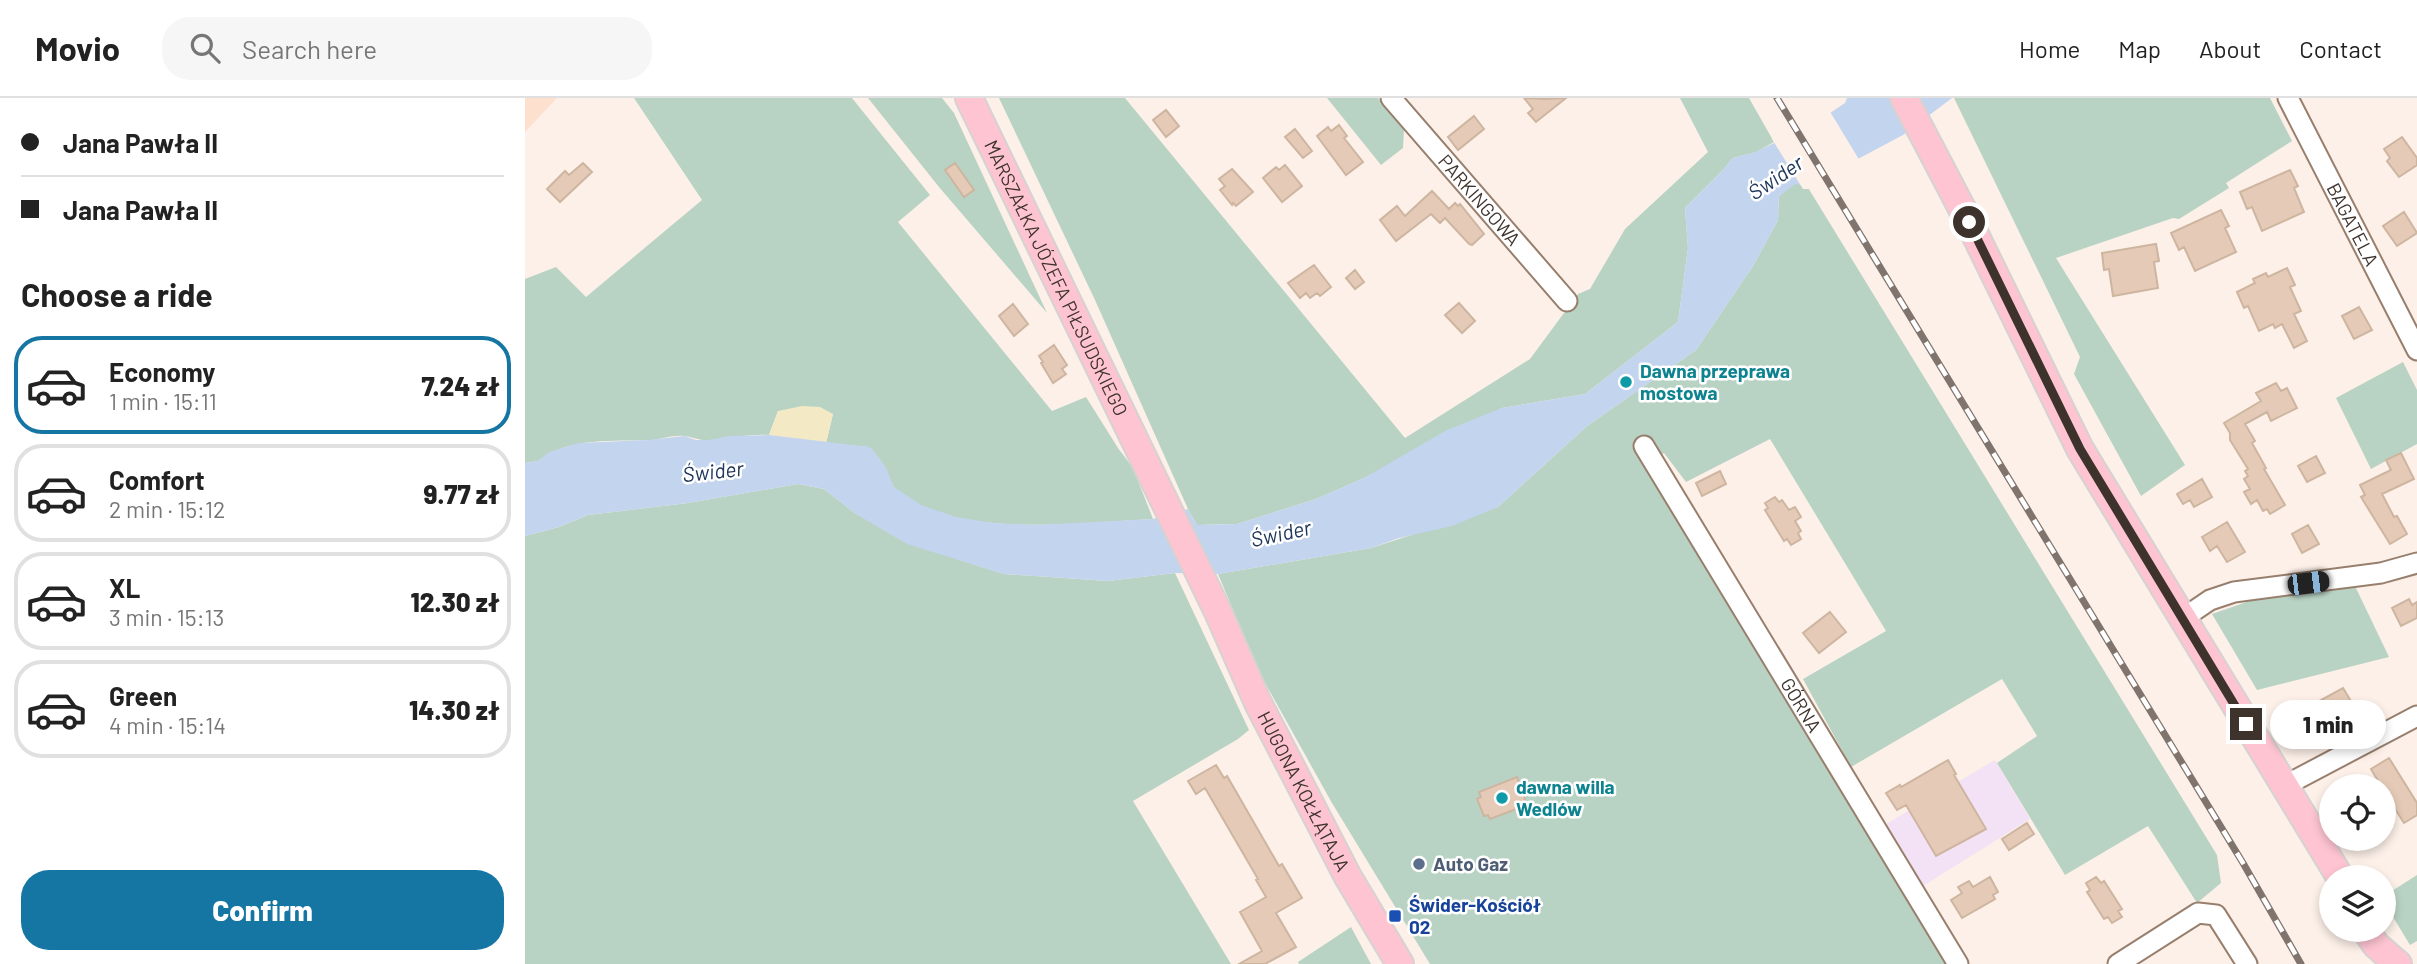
<!DOCTYPE html>
<html lang="en">
<head>
<meta charset="utf-8">
<style>
  body { margin:0; font-family:Barlow,sans-serif; background:#f6f6f6; color:#222; height:100vh; display:flex; flex-direction:column; font-size:26px; white-space:nowrap }
  * { box-sizing:border-box; margin:0 }
  p { font-size:23px; color:#767676 }
  .icon { flex:none; width:38px; height:38px; fill:none; stroke:currentColor; stroke-width:2; stroke-linecap:round; stroke-linejoin:round }
  .map { position:relative; flex:1; overflow:hidden }
  .panel { display:flex; flex-direction:column; background:#fff; width:525px }
  .panel>* { flex:none }
  .guide { display:grid; align-content:center; height:154px; padding:0 21px; background:#fff }
  .fabs { position:absolute; left:1794px; top:676px; display:grid; gap:14px }
  .fabs a { display:grid; place-items:center; width:77px; height:77px; border-radius:50%; background:#fff; box-shadow:0 4px 10px #0003; font-size:35px }
  .end { position:absolute; width:32px; height:32px; margin:-16px; border:9px solid #3e332c; background:#fff; box-shadow:0 0 0 4px #fff }
  .from { border-radius:50% }
  .bubble { position:absolute; height:49px; border-radius:24px; background:#fff; box-shadow:0 4px 10px #0003; font-size:23px; font-weight:800; line-height:49px; text-align:center }
  .car { position:absolute; width:21px; height:42px; margin:-21px -10px; border-radius:9px; box-shadow:0 0 5px 2px #0007; background:linear-gradient(#222 24%,#8ab4d8 0 40%,#222 0 76%,#8ab4d8 0 86%,#222 0) }
  .guide b { display:flex; align-items:center; gap:24px; height:66px; font-size:26px }
  .guide b+b { border-top:2px solid #e0e0e0 }
  .guide i { width:18px; height:18px; background:#222 }
  ul { padding:0; list-style:none }
  li { display:flex; align-items:center; gap:21px; height:98px; margin:0 14px 10px; padding:0 7px; border:4px solid #e0e0e0; border-radius:28px }
  li div { flex:1 }
  li b { display:block; font-size:26px }
  li em { font-style:normal; font-weight:800 }
  li.active { border-color:#1676a3 }
  li>.icon { width:63px; height:63px; stroke-width:1.5 }
  h2 { padding:0 21px; font-size:32px; line-height:84px }
  .button { display:flex; gap:14px; margin-top:auto; padding:14px 21px }
  .button a { flex:1; height:80px; border-radius:28px; background:#1676a3; color:#fff; font-size:28px; font-weight:800; line-height:80px; text-align:center }
  header { display:flex; align-items:center; gap:42px; box-sizing:border-box; height:98px; padding:0 35px; background:#fff; border-bottom:2px solid #e0e0e0 }
  header strong { font-size:33px }
  nav { display:flex; gap:38px; margin-inline-start:auto; font-size:24px }
  .search { width:490px; height:63px; background:#f6f6f6; display:flex; align-items:center; gap:18px; box-sizing:border-box; padding:0 24px; border-radius:28px; color:#767676; font-size:26px }
  main { display:flex; flex:1; min-height:0 }
  .map>svg:first-child { display:block }
</style>
</head>
<body>
<header>
<strong>Movio</strong>
<div class="search"><svg class="icon" aria-label="search" viewBox="0 0 24 24"><circle cx="10" cy="10" r="6"/><path d="M15 15l6 6"/></svg>Search here</div>
<nav><a>Home</a><a>Map</a><a>About</a><a>Contact</a></nav>
</header>
<main>
<section class="panel">
<div class="guide">
<b><i class="from"></i>Jana Pawła II</b>
<b><i></i>Jana Pawła II</b>
</div>
<h2>Choose a ride</h2>
<ul>
<li class="active"><svg class="icon" aria-label="car" viewBox="0 0 24 24"><path d="M5 17H2v-5l4-1 3-4h7l3 4 3 1v5h-3M9 17h6M6 11h13"/><circle cx="7" cy="17" r="2"/><circle cx="17" cy="17" r="2"/></svg><div><b>Economy</b><p>1 min · 15:11</p></div><em>7.24 zł</em></li>
<li><svg class="icon" aria-label="car" viewBox="0 0 24 24"><path d="M5 17H2v-5l4-1 3-4h7l3 4 3 1v5h-3M9 17h6M6 11h13"/><circle cx="7" cy="17" r="2"/><circle cx="17" cy="17" r="2"/></svg><div><b>Comfort</b><p>2 min · 15:12</p></div><em>9.77 zł</em></li>
<li><svg class="icon" aria-label="car" viewBox="0 0 24 24"><path d="M5 17H2v-5l4-1 3-4h7l3 4 3 1v5h-3M9 17h6M6 11h13"/><circle cx="7" cy="17" r="2"/><circle cx="17" cy="17" r="2"/></svg><div><b>XL</b><p>3 min · 15:13</p></div><em>12.30 zł</em></li>
<li><svg class="icon" aria-label="car" viewBox="0 0 24 24"><path d="M5 17H2v-5l4-1 3-4h7l3 4 3 1v5h-3M9 17h6M6 11h13"/><circle cx="7" cy="17" r="2"/><circle cx="17" cy="17" r="2"/></svg><div><b>Green</b><p>4 min · 15:14</p></div><em>14.30 zł</em></li>
</ul>
<div class="button"><a>Confirm</a></div>
</section>
<div class="map">
<svg width="1892" height="866" viewBox="0 0 1892 866">
  <rect width="100%" height="100%" fill="#fcf0e8"/>
  <path fill="#fde1ce" d="M0,0H32L0,34Z"/>
  <path fill="#f3e2f5" d="M1470,662L1505,721L1398,788L1361,726Z"/>
  <path fill="#b8d3c4" d="M109,0H327L405,97L373,124L527,313L561,299L593,350L608,370L628,421C558,424 425,443 370,390C365,385 364,377 361,371C357,363 350,356 344,349L301,345L308,316L253,313L244,337C224,336 205,340 185,342C175,343 168,339 159,338C148,337 137,341 127,342C87,344 46,338 13,363L0,365V181L31,169L61,199L177,102Z
    M343,0H417L429,15L522,215L414,89Z
    M474,0H600L880,340L1005,261L1053,196L1065,191L1100,131L1183,54L1155,0H1224L1249,44L1231,54L1208,60L1197,73L1160,110L1163,150L1153,224L1060,296L977,310L839,380L791,401L712,426L672,427L663,411L570,202Z
    M802,0H853L879,32L878,50L856,67Z
    M1429,0H1745L1767,43L1701,85L1704,90L1654,121L1648,120L1531,160L1660,367L1616,398L1549,276L1555,259Z
    M1270,85L1282,88L1692,757L1696,785L1672,805L1623,728L1540,777L1472,665L1512,638L1477,581L1326,669L1278,581L1361,533L1245,341L1161,384L1139,355L1122,365L1423,866H905L807,705L734,574L693,476L846,450L973,409L1062,328L1171,252L1228,168L1253,122L1254,98Z
    M1878,264L1892,292V346L1846,371L1811,300Z
    M273,386L299,391L331,416L432,461L479,476L583,483L650,475L724,632L713,641L608,703L706,866H0V438L34,429L63,417L163,405Z
    M1830,488L1864,559L1732,592L1687,516L1733,500Z
    M1892,777V843L1885,847L1859,804V798Z
    M826,829L846,866H774L773,864Z"/>
  <path fill="#f3e9c4" d="M277,308L295,309L308,316L301,345L244,337L253,313Z"/>
  <path fill="#c3d4ee" d="M1322,0H1427L1378,37L1282,88L1270,86L1254,98L1253,122L1228,168L1171,252L1062,328L973,409L927,428L874,440L846,450L693,476L650,475L583,483L479,476L382,446L331,416L299,391L273,386L163,405L63,417L34,429L0,438V365L13,363L24,354L54,345L124,342L159,338L171,342H185L204,338L244,337L345,349L360,368L369,389L396,407L431,419L468,425L510,427L628,421L663,411L672,427L712,426L791,401L839,380L922,332L977,310L1060,296L1153,224L1163,150L1160,110L1197,73L1208,60L1230,54L1289,26L1320,5Z"/>
  <path fill="#fcf0e8" d="M1304,12L1335,63L1283,91H1278L1247,41L1263,36L1265,29L1278,21L1288,23Z"/>
  <path fill="#e5cbb7" stroke="#ceb5a0" stroke-width="2" d="M999,0L1021,1L1041,0L1011,24L1003,15L1008,11Z
    M641,12L654,28L641,39L628,22Z
    M949,18L959,31L933,52L923,39Z
    M814,27L822,38L819,40L838,64L821,77L792,38L803,29L806,33Z
    M770,31L787,53L778,60L760,39Z
    M1877,39L1892,60V67L1874,79L1862,63L1865,60L1859,51Z
    M58,65L67,74L35,104L22,91L40,73L44,77Z
    M430,65L449,92L439,99L420,72Z
    M760,67L777,88L757,104L738,80L751,69L754,72Z
    M707,71L728,94L711,108L708,105L707,107L695,92L700,88L694,81Z
    M1765,72L1773,88L1769,90L1779,114L1737,133L1727,109L1722,111L1715,94Z
    M907,93L924,111L930,105L933,108L935,106L959,136L947,147L944,146L920,120L915,125L906,116L871,143L855,122L872,108L880,118Z
    M1696,112L1704,128L1700,130L1711,154L1670,173L1659,149L1654,152L1646,135Z
    M1879,114L1892,135L1872,148L1858,128Z
    M1631,146L1634,163L1629,164L1633,190L1588,198L1584,171L1579,172L1577,155Z
    M789,167L806,189L795,198L792,195L785,200L781,195L775,200L763,185Z
    M1762,170L1770,187L1765,189L1776,213L1769,216L1782,243L1769,250L1757,226L1750,230L1748,226L1734,233L1723,208L1719,210L1712,194L1730,185L1728,181L1741,175L1743,179Z
    M830,172L839,184L830,191L821,180Z
    M934,205L950,223L937,235L920,217Z
    M488,206L503,226L489,238L474,218Z
    M1834,209L1847,232L1829,241L1817,218Z
    M529,247L542,267L537,271L541,276L528,285L516,265L518,264L514,258Z
    M1751,285L1756,293L1762,290L1772,310L1746,323L1742,314L1720,326L1730,343L1727,345L1741,370L1739,371L1760,407L1745,416L1742,411L1738,413L1732,402L1726,406L1719,394L1725,391L1719,381L1723,378L1720,373L1723,371L1705,342V335L1699,325L1736,303L1731,295Z
    M1876,355L1889,381L1857,396L1869,419L1872,418L1882,436L1865,446L1836,399L1840,397L1835,387L1866,372L1861,362Z
    M1791,358L1800,375L1782,384L1773,368Z
    M1195,373L1201,386L1177,398L1171,385Z
    M1677,381L1687,399L1669,409L1665,402L1658,406L1652,396Z
    M1250,399L1254,404L1257,402L1264,412L1270,409L1276,419L1270,423L1276,433L1273,435L1276,441L1266,447L1262,441L1259,443L1240,412L1243,410L1240,405Z
    M1702,424L1720,454L1702,464L1692,448L1685,453L1677,439Z
    M1783,427L1794,446L1777,455L1767,436Z
    M1884,501L1887,507L1892,504V520L1876,528L1867,510Z
    M1305,514L1321,534L1294,555L1278,535Z
    M1818,590L1836,620L1805,638L1787,607Z
    M1864,660L1892,705V717L1879,725L1858,692V688H1856L1846,671Z
    M1423,662L1431,676L1429,677L1461,731L1411,758L1381,707L1372,712L1361,695L1375,687L1376,689Z
    M691,667L699,680L702,678L754,768L757,766L777,800L751,815L771,849L740,866H714L737,853L715,814L741,799L731,782L733,781L680,690L671,696L663,683Z
    M992,679L1002,707L965,721L963,717L959,718L952,701L956,699L954,694Z
    M1502,725L1509,736L1484,752L1477,741Z
    M1465,779L1473,794L1468,797L1470,801L1437,820L1426,802L1437,795L1433,789L1444,783L1448,789Z
    M1571,779L1576,785L1579,783L1597,811L1593,813L1597,819L1587,825L1583,819L1579,821L1562,794L1565,792L1561,785Z"/>
  <g fill="none" stroke-linecap="round" stroke-linejoin="round">
    <g stroke="#987f6d" stroke-width="23">
      <g id="minor">
        <path id="s1" d="M866,0L1042,203"/>
        <path id="s2" d="M1763,0L1892,252"/>
        <path id="s3" d="M1119,348L1433,866"/>
        <path d="M1657,521L1685,502L1709,494L1856,475L1892,465"/>
        <path d="M1759,688L1892,618"/>
        <path d="M1593,866L1673,815L1691,817L1722,866"/>
      </g>
    </g>
    <g stroke="#d5d2d1" stroke-width="30">
      <g id="major">
        <path id="s4" d="M444,0L693,514L733,605L823,779L875,866"/>
        <path d="M1379,0L1444,124L1555,351L1815,779"/>
        <path d="M1840,831L1851,847L1873,866"/>
      </g>
    </g>
    <use href="#minor" stroke="#fff" stroke-width="19"/>
    <use href="#major" stroke="#fec4d2" stroke-width="26"/>
    <g stroke="#80756e" stroke-width="7">
      <path id="rail" d="M1252,0L1718,765L1776,866"/>
    </g>
    <use href="#rail" stroke="#fff" stroke-width="4.5" stroke-dasharray="13" stroke-linecap="butt"/>
  </g>
  <g fill="none" stroke-linecap="round" stroke-linejoin="round">
    <path stroke="#3e332c" stroke-width="9" d="M1444,124L1555,351L1721,626"/>
  </g>
  <g fill="#0f9aa8" stroke="#fff" stroke-width="2.5">
    <circle cx="1101" cy="284" r="7"/>
    <circle cx="977" cy="700" r="7"/>
  </g>
  <circle fill="#5c6f8a" stroke="#fff" stroke-width="2.5" cx="894" cy="766" r="7"/>
  <rect fill="#1a4fb4" stroke="#fff" stroke-width="2.5" x="863" y="811" width="14" height="14" rx="3.5"/>
  <g text-anchor="middle" stroke-width="5" stroke-linejoin="round" paint-order="stroke">
    <g font-size="19" fill="#3e332c" stroke="#fff">
      <text dy="7" stroke="none"><textPath href="#s1" startOffset="135">PARKINGOWA</textPath></text>
      <text dy="7" stroke="none"><textPath href="#s2" startOffset="142">BAGATELA</textPath></text>
      <text dy="7" stroke="none"><textPath href="#s4" startOffset="200">MARSZAŁKA JÓZEFA PIŁSUDSKIEGO</textPath></text>
      <text dy="7" stroke="none"><textPath href="#s3" startOffset="303">GÓRNA</textPath></text>
      <text dy="7" stroke="none"><textPath href="#s4" startOffset="770">HUGONA KOŁŁĄTAJA</textPath></text>
    </g>
    <g font-size="19" font-weight="bold" fill="#0d838f" stroke="#fff" text-anchor="start">
      <text x="1115" y="280">Dawna przeprawa<tspan x="1115" dy="22">mostowa</tspan></text>
      <text x="991" y="696">dawna willa<tspan x="991" dy="22">Wedlów</tspan></text>
    </g>
    <g font-size="19" font-weight="bold" fill="#4e5e75" stroke="#fff" text-anchor="start">
      <text x="908" y="773">Auto Gaz</text>
    </g>
    <g font-size="19" font-weight="bold" fill="#164399" stroke="#fff" text-anchor="start">
      <text x="884" y="814">Świder-Kościół<tspan x="884" dy="22">02</tspan></text>
    </g>
    <g font-size="21" font-style="italic" fill="#21385c" stroke="#fff">
      <text transform="translate(1251 80) rotate(-34)" y="7">Świder</text>
      <text transform="translate(188 374) rotate(-6)" y="7">Świder</text>
      <text transform="translate(756 436) rotate(-12)" y="7">Świder</text>
    </g>
  </g>
</svg>
<div class="fabs">
<a><svg class="icon" aria-label="locate" viewBox="0 0 24 24"><circle cx="12" cy="12" r="6"/><path d="M12 2v4M12 18v4M2 12h4M18 12h4"/></svg></a>
<a><svg class="icon" aria-label="layers" viewBox="0 0 24 24"><path d="M12 4l9 5-9 5-9-5zM3 14l9 5 9-5"/></svg></a>
</div>
<i class="end from" style="left:1444px;top:124px"></i>
<i class="end" style="left:1721px;top:626px"></i>
<div class="bubble" style="left:1745px;top:602px;width:116px">1 min</div>
<i class="car" style="left:1783px;top:485px;rotate:83deg"></i>
</div>
</main>
</body>
</html>
